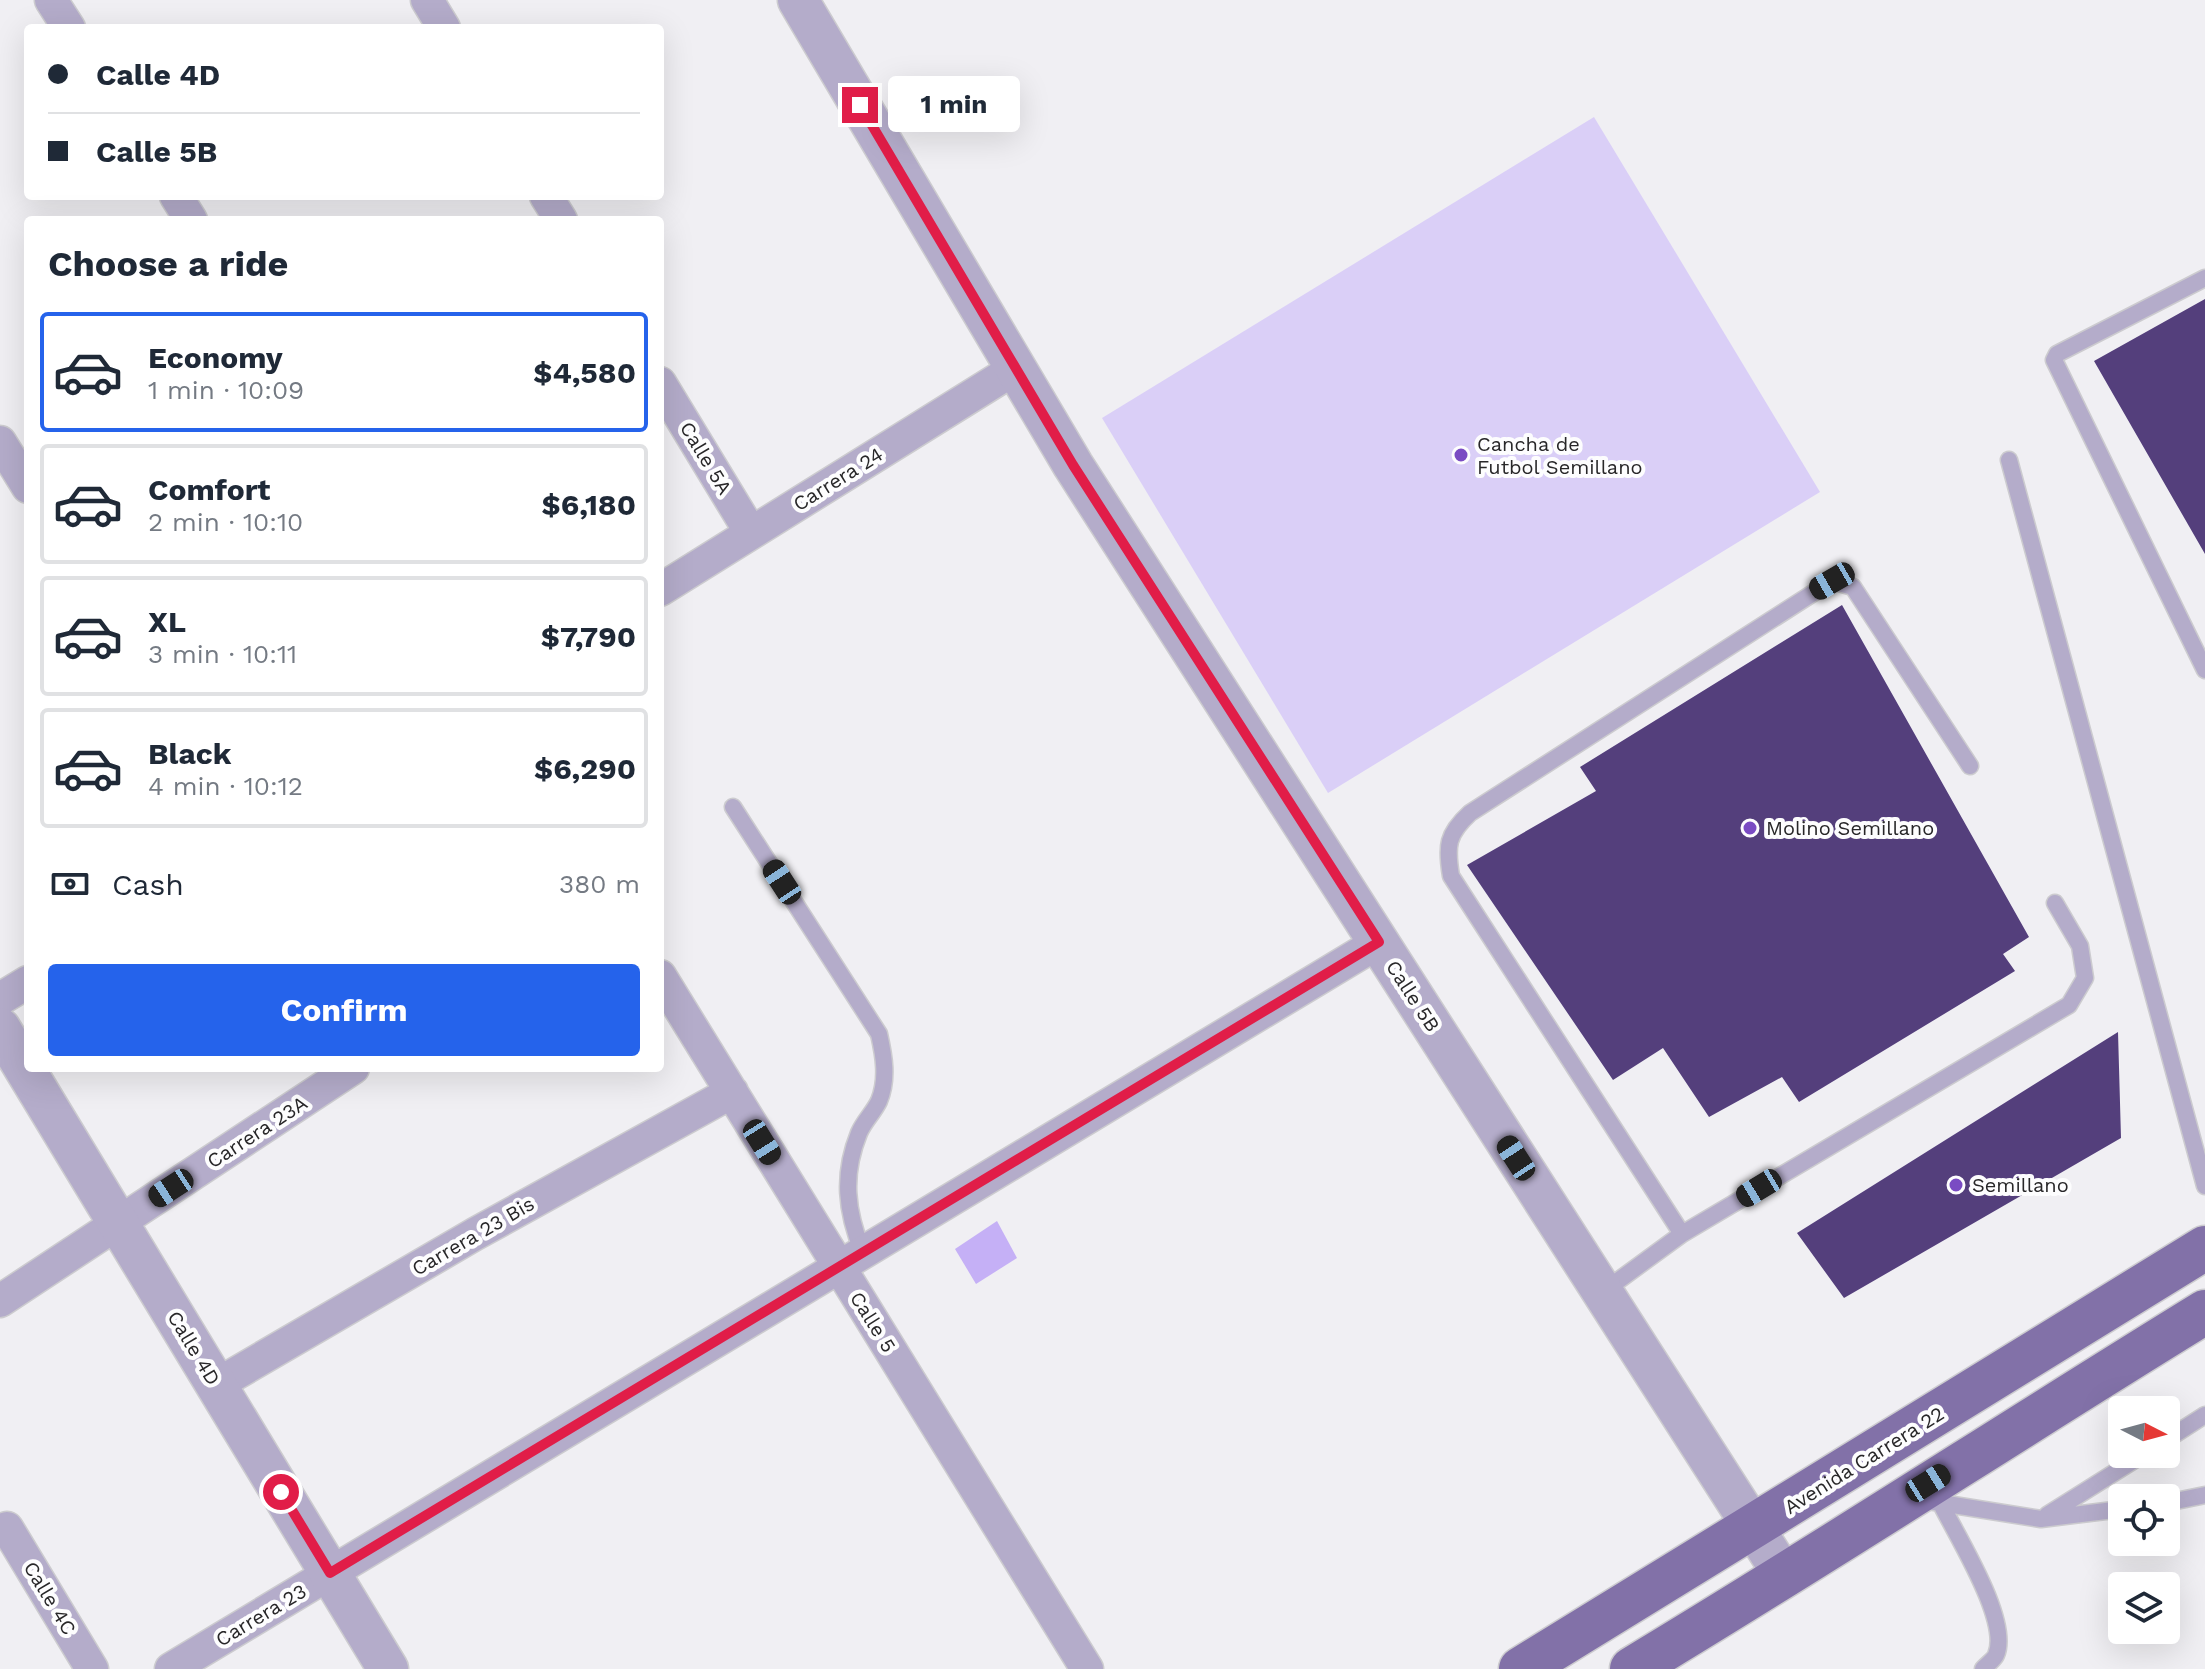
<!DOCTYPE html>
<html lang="en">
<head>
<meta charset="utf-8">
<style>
  body { margin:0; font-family:"Work Sans",sans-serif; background:#f6f6f7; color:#1f2937; height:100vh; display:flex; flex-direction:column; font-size:30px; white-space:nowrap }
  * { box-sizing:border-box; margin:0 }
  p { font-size:26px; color:#747a83 }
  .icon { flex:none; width:44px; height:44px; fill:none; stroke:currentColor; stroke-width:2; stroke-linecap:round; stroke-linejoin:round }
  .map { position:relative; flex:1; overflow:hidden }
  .details { position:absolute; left:24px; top:216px; width:640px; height:856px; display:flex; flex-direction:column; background:#fff; border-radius:8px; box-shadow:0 8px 32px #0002 }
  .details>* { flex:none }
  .hud { position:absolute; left:24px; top:24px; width:640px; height:176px; border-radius:8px; box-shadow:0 8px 32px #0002; display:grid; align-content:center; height:176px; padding:0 24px; background:#fff }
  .needle { width:52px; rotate:96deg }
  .fabs { position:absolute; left:2108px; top:1396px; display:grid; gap:16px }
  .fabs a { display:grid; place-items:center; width:72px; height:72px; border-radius:8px; background:#fff; box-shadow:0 8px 32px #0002; font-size:40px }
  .end { position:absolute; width:36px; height:36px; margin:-18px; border:10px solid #e11d48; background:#fff; box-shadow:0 0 0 4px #fff }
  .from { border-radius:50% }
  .bubble { position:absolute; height:56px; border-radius:8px; background:#fff; box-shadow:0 8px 32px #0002; font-size:26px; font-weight:700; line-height:56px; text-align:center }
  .car { position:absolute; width:24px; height:48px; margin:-24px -12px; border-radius:10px; box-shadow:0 0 6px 2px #0007; background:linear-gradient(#222 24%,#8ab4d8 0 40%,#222 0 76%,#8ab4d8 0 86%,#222 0) }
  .hud b { display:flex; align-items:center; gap:28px; height:76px; font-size:30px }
  .hud b+b { border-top:2px solid #e0e1e3 }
  .hud i { width:20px; height:20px; background:#1f2937 }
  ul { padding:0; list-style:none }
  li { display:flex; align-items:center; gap:24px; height:120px; margin:0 16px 12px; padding:0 8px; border:4px solid #e0e1e3; border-radius:8px }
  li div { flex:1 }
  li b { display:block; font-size:30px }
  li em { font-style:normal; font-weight:700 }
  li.active { border-color:#2563eb }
  li>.icon { width:72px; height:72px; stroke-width:1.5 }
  h2 { padding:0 24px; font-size:36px; line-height:96px }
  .pay { display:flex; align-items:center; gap:20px; height:88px; padding:0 24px; font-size:30px }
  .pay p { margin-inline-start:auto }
  .cta { display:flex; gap:16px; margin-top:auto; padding:16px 24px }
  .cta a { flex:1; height:92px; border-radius:8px; background:#2563eb; color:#fff; font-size:32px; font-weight:700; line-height:92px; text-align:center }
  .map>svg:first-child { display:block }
</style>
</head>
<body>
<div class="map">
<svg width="2205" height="1669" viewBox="0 0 2205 1669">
  <rect width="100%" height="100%" fill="#f0eff3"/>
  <path fill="#dacff7" d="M1594,117L1820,492L1328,793L1102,418Z"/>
  <path fill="#c5b0f6" d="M997,1221L1017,1258L976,1284L955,1249Z"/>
  <path fill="#543f7c" d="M2205,299V554L2094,361Z
    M1842,605L2029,937L2003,954L2015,971L1799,1102L1782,1077L1709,1117L1663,1048L1613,1080L1467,865L1596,791L1580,767Z
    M2118,1032L2121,1138L1844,1298L1797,1233Z"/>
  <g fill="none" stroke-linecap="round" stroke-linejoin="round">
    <g stroke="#cccbcf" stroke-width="19">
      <path id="service" d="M2205,278L2057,354L2054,360L2205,670
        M2009,460L2205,1186
        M733,807L879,1034C884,1056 888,1079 879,1101C874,1112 864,1121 859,1133C842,1175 846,1211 863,1253
        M1682,1234L1451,876C1446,846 1447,834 1470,813L1832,581L1853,587L1970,766
        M1604,1291L1682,1234L2069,1005L2085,978L2080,946L2055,903
        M2166,1440L2205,1415
        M1922,1500L2041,1519L2122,1509
        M1940,1502C1956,1535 2011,1621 1996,1655C1994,1660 1986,1665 1983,1669
        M2166,1503L2205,1495
        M2047,1515L2144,1454"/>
    </g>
    <g stroke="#cccbcf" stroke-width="35">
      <path id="minor" d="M51,0L69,28
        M427,0L444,28
        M176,196L191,220
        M546,196L561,220
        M660,383L751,533
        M0,442L28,487
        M660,590L1016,368
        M660,976L1087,1669
        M0,999L28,982
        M0,1301L353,1068
        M216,1385L475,1234L732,1092
        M7,1528L92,1669
        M171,1669L1379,942"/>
    </g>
    <g stroke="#cccbcf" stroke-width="43">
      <path id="tertiary" d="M798,0L1073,465L1785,1577
        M0,1028L388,1669"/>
    </g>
    <g stroke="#cccbcf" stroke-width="47">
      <path id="primary" d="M1521,1669L2205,1248
        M1632,1669C1825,1553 2013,1430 2205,1312"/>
    </g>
    <use href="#service" stroke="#b4acca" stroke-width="16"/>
    <use href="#minor" stroke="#b4acca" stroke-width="32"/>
    <use href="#tertiary" stroke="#b4acca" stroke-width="40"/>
    <use href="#primary" stroke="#8271a8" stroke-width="44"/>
  </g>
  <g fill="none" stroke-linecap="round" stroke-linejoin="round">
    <path stroke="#e11d48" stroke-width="10" d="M281,1492L330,1573L1379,942L1073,465L860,105"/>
  </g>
  <g fill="#7a4bc3" stroke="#fdfdfe" stroke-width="3">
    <circle cx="1461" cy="455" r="8"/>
    <circle cx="1750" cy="828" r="8"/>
    <circle cx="1956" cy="1185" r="8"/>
  </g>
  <g text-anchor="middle" stroke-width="8" stroke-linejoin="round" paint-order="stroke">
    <g font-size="20" fill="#282729" stroke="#fdfdfe" text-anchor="start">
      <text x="1477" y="451">Cancha de<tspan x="1477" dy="23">Futbol Semillano</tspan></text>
      <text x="1766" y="835">Molino Semillano</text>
      <text x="1972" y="1192">Semillano</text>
    </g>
    <g font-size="20" fill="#282729" stroke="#fdfdfe">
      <text transform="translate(706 458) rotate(59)" y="7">Calle 5A</text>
      <text transform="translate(838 479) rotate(-32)" y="7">Carrera 24</text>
      <text transform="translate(1413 996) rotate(57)" y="7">Calle 5B</text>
      <text transform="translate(257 1132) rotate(-33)" y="7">Carrera 23A</text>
      <text transform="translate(473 1236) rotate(-30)" y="7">Carrera 23 Bis</text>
      <text transform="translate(873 1322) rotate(58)" y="7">Calle 5</text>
      <text transform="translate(194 1348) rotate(59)" y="7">Calle 4D</text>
      <text transform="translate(1864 1460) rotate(-32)" y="7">Avenida Carrera 22</text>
      <text transform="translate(50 1598) rotate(59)" y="7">Calle 4C</text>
      <text transform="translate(261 1615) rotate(-31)" y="7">Carrera 23</text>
    </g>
  </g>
</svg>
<div class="fabs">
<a><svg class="needle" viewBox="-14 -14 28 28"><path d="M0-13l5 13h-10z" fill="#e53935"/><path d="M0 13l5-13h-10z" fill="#747a83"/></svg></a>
<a><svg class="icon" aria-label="locate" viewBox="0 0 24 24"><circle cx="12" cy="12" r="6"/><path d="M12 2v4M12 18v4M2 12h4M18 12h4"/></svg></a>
<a><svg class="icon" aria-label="layers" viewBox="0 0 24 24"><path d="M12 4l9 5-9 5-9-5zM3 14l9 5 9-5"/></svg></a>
</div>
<i class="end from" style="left:281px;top:1492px"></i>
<i class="end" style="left:860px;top:105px"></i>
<div class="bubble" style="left:888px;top:76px;width:132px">1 min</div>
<i class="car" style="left:1832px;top:581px;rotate:240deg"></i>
<i class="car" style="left:782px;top:882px;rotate:327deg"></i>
<i class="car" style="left:762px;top:1142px;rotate:148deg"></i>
<i class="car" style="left:1516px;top:1158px;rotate:327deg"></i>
<i class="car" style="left:171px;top:1188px;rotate:237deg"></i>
<i class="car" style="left:1759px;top:1188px;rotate:239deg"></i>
<i class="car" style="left:1928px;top:1483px;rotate:58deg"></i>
<div class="hud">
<b><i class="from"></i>Calle 4D</b>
<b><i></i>Calle 5B</b>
</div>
<section class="details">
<h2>Choose a ride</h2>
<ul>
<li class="active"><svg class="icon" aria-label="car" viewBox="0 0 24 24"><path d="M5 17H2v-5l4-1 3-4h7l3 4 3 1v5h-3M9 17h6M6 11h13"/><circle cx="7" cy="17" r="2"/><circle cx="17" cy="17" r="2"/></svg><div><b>Economy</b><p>1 min · 10:09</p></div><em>$4,580</em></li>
<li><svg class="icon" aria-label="car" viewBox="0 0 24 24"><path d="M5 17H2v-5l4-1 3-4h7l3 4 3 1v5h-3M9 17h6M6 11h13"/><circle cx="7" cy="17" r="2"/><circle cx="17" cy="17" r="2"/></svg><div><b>Comfort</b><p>2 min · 10:10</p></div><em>$6,180</em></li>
<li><svg class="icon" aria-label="car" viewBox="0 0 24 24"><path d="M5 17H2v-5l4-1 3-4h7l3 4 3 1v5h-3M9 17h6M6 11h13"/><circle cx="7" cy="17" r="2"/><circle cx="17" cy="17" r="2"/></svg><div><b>XL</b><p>3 min · 10:11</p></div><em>$7,790</em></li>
<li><svg class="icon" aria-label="car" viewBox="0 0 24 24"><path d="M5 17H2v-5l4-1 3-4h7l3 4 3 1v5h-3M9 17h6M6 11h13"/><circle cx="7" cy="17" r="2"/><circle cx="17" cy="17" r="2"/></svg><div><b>Black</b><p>4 min · 10:12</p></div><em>$6,290</em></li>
</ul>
<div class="pay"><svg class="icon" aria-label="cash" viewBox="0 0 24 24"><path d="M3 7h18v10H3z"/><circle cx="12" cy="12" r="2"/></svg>Cash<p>380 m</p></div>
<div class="cta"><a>Confirm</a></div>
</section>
</div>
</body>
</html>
